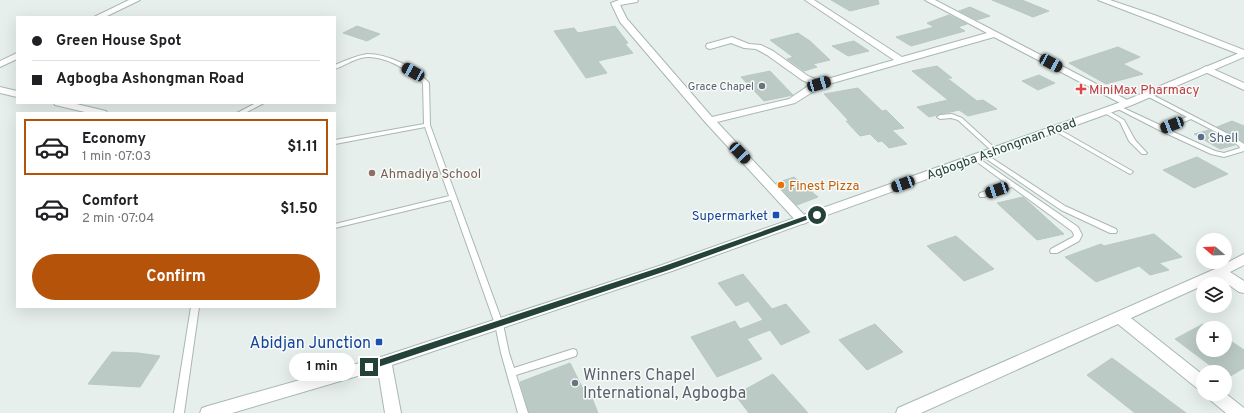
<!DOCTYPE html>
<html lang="en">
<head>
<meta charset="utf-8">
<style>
  body { margin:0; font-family:Overpass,sans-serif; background:#f6f6f6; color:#202124; height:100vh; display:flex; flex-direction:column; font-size:15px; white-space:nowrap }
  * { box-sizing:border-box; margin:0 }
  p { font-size:13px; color:#757577 }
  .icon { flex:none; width:22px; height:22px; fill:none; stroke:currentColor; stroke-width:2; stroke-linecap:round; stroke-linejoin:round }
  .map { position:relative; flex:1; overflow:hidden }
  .sheet { position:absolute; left:16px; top:112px; width:320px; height:196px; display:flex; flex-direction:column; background:#fff; border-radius:0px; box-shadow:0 4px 16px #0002 }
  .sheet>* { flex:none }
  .banner { position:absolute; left:16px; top:16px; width:320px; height:88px; border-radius:0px; box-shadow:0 4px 16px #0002; display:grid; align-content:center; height:88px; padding:0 16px; background:#fff }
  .needle { width:26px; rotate:289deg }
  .buttons { position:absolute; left:1196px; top:233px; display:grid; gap:8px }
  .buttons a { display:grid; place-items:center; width:36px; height:36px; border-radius:50%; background:#fff; box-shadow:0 4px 16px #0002; font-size:20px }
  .end { position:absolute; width:18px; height:18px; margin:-9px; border:5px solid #24423a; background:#fff; box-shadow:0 0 0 2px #fff }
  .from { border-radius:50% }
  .bubble { position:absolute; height:28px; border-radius:14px; background:#fff; box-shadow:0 4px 16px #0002; font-size:13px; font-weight:700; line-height:28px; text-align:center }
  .car { position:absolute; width:12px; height:24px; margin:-12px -6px; border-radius:5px; box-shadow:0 0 3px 1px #0007; background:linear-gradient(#222 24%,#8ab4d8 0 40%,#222 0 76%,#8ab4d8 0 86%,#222 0) }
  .banner b { display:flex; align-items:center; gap:14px; height:38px; font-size:15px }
  .banner b+b { border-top:1px solid #e0e0e0 }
  .banner i { width:10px; height:10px; background:#202124 }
  ul { padding:7px 0 0; list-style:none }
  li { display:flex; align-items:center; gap:12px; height:56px; margin:0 8px 6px; padding:0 8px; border:2px solid transparent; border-radius:0px }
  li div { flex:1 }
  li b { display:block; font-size:15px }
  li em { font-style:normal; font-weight:700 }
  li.current { border-color:#b45309 }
  li>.icon { width:36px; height:36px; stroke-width:1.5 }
  .primary-button { display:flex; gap:8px; margin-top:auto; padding:8px 16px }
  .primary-button a { flex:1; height:46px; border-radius:24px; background:#b45309; color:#fff; font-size:16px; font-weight:700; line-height:46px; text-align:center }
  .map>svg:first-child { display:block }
</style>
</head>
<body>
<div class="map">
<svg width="1244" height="413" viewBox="0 0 1244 413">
  <rect width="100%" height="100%" fill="#e6efeb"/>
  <path fill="#bbcac4" stroke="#b8c9c2" d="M831,0H878L879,4L850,11Z
    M992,0H1022L1049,11L1033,17Z
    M970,7L990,16L977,20L959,11Z
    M949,15L967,24L958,27L965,31L911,46L896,37L934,27L927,23Z
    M357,26L380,34L367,41L343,33Z
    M615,26L628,43L625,44L633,53L598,61L607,73L586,78L554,31L574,28L578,33Z
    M798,33L810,41L830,60L813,64L817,67L804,71L787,59L793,57L770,40Z
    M854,41L869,51L848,56L832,46Z
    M1118,47L1140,57L1123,64L1143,74L1106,84L1069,63Z
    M937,66L952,78H947L977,101L983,100L997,109L968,116L959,110L929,117L917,107L948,100L912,71Z
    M770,71L793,95L764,101L741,77Z
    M1039,75L1055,83L1038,90L1022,81Z
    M858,88L882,111L886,110L904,128L892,130L907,144L889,148L882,141L878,142L870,134L860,136L846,121H849L824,94Z
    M1232,121L1244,126V142L1217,127Z
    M1209,130L1227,139L1235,145L1220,149L1194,134Z
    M1197,157L1228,174L1194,188L1163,170Z
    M794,177L818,197L797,205L776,183Z
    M1023,197L1064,234L1037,240L997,203Z
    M1154,234L1182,257L1159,263L1169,270L1150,275L1139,266L1096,282L1065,257L1101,244L1104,246Z
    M956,236L994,269L964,281L927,246Z
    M743,274L772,309L786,304L810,332L781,345L770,330L747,339L762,359L717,377L691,337L735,321L740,329L763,320L748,301L736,306L718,283Z
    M875,324L903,352L867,370L839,340Z
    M1203,324V350H1225V337L1244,350V368L1227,378L1225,376V372H1219L1175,339Z
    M112,352L138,353L160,356L140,387L88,384Z
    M1112,358L1186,413H1135L1087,375Z
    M570,363L588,399L592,398L598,413H529L520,382Z
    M773,374L808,413H749L735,395Z"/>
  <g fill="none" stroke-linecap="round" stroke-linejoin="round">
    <g stroke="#a8b8b2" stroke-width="2">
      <path id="service" d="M367,54C388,54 415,67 429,83L430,125L503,324L509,353L514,368L573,349L576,350L577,353L576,356L516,375L528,413H518L501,353L495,324L451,200L335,228V224L449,196L425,127L335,144V140L424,124L423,83C409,70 381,53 361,58C352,60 344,66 335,69V65C346,60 356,56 367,54Z
        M1147,92L1232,136L1244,144V151L1224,157L1211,154L1159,130L1114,107L1115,106H1119L1162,126L1187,117L1145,95V93ZM1191,119L1228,138L1239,146L1240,148L1224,153L1215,151L1167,129Z
        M256,103H264L245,113H237Z
        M1105,109L1124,120L1135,140L1146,152L1147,153L1146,154H1142L1129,141L1120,122L1103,112L1102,111Z
        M952,114L962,118L997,150L998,151L997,152H993L958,120L951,118L940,119L937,117L940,115Z
        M1055,127L1132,171L1133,172L1130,174L1128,173L1053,130L1052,129Z
        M984,153L1065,206L1116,229L1117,231L1116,233H1110L1061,210L982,156L981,155L982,154Z
        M975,156L1078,227L1082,235L1079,241L1057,253H1051L1050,251L1051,249L1073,237L1074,235L1072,231L1012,187L984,197H980L979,195L980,193L1007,184L973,159L972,158L973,157Z
        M191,307H199L184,413H174Z"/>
    </g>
    <g stroke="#a8b8b2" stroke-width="2">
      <path id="minor" d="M129,0H140L105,17H94Z
        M619,0H638L637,2L620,5L627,19L712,117L789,99L811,84L802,80L767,55L756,49L744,48L731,43L710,49L707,48L706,46L707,44L732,37L749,44L761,45L773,51L808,76L820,81L894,60L805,0H814L902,57L987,33L925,0H935L1133,103L1128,106L1124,105L994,37L822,86L795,103L717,122L806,217L808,220L806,223L802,224L798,223L706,123L620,22L611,3Z
        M1098,0H1110L1157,16L1244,50V56Z
        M17,53V59L0,67V61Z
        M1206,66L1244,83V90L1203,71L1201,69Z
        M0,87L17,91V97L0,93Z
        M54,103H72L106,111L107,113H89L55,105Z
        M1244,254V265L1230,272L1244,281V293L1239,292L1219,278L1131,318L1203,375V391L1198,389L1118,324L921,413H896L898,408L1215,269Z
        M1225,393L1244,408V413H1226L1209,399L1207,394H1225Z"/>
    </g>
    <g stroke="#a8b8b2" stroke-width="2">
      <path id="tertiary" d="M1244,51V57L1132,105L672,271L392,365L401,413H385L378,370L232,413H200L202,408L208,406L384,356L662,265L1124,101Z"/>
    </g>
    <use href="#service" fill="#fff" fill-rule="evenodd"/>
    <use href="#minor" fill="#fff" fill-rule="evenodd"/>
    <use href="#tertiary" fill="#fff" fill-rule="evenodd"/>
  </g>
  <path fill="#24423a" d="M814,213H819L820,215L669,270L369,370L365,367L369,363L664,266Z"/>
  <g fill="#6b7280" stroke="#f7fbf9" stroke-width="1.5">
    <circle cx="762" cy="86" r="4"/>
    <circle cx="575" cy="383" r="4"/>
  </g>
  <path fill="#e0444e" stroke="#f7fbf9" stroke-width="1.5" d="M1079 83h4v4h4v4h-4v4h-4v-4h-4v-4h4z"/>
  <circle fill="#5c6f8a" stroke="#f7fbf9" stroke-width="1.5" cx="1201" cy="137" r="4"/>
  <circle fill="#8d6e63" stroke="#f7fbf9" stroke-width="1.5" cx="372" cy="173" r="4"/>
  <circle fill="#e8710a" stroke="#f7fbf9" stroke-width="1.5" cx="781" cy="185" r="4"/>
  <g fill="#1a4fb4" stroke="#f7fbf9" stroke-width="1.5">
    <rect x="772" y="211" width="8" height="8" rx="2"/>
    <rect x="375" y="338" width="8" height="8" rx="2"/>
  </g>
  <g text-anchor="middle" stroke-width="3" stroke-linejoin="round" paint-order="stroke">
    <g font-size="11" fill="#5b616d" stroke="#f7fbf9" text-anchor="end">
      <text x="754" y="90">Grace Chapel</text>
    </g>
    <g font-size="13" fill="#be3a42" stroke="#f7fbf9" text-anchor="start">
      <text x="1089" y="94">MiniMax Pharmacy</text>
    </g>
    <g font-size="13" fill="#4e5e75" stroke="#f7fbf9" text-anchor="start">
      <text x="1209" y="142">Shell</text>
    </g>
    <g font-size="13" fill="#24423a" stroke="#f7fbf9">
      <text transform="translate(1001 148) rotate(-20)" y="5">Agbogba Ashongman Road</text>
    </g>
    <g font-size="13" fill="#785e54" stroke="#f7fbf9" text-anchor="start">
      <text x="380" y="178">Ahmadiya School</text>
    </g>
    <g font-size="13" fill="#c56008" stroke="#f7fbf9" text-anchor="start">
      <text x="789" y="190">Finest Pizza</text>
    </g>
    <g font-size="13" fill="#164399" stroke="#f7fbf9" text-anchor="end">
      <text x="768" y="220">Supermarket</text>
    </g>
    <g font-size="16" fill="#164399" stroke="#f7fbf9" text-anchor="end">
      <text x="371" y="348">Abidjan Junction</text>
    </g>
    <g font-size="16" fill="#5b616d" stroke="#f7fbf9" text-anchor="start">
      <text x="583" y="380">Winners Chapel<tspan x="583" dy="18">International, Agbogba</tspan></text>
    </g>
  </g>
</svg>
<div class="buttons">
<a><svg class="needle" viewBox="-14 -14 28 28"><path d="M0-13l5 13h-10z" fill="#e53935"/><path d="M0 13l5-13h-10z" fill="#757577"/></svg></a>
<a><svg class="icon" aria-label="layers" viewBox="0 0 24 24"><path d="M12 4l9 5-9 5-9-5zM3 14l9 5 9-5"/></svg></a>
<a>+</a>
<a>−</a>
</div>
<i class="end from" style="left:817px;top:215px"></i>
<i class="end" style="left:369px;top:367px"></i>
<div class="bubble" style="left:289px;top:353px;width:66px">1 min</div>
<i class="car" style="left:1051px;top:63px;rotate:118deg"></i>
<i class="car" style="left:413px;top:72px;rotate:299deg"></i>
<i class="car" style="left:819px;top:84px;rotate:74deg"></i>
<i class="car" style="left:1172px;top:125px;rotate:249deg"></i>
<i class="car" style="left:740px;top:153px;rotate:137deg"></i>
<i class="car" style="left:903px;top:184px;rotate:250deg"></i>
<i class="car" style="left:997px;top:190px;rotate:251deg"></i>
<div class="banner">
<b><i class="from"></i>Green House Spot</b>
<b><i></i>Agbogba Ashongman Road</b>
</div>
<section class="sheet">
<ul>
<li class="current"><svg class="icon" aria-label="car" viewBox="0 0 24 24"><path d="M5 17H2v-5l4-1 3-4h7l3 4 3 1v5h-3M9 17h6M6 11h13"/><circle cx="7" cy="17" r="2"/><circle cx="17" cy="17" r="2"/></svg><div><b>Economy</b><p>1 min · 07:03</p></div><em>$1.11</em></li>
<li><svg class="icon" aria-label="car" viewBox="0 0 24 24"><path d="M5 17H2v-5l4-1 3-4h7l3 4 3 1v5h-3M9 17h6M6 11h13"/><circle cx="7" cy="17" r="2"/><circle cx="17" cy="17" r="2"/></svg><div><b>Comfort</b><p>2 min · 07:04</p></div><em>$1.50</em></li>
</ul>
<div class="primary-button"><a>Confirm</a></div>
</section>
</div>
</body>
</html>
